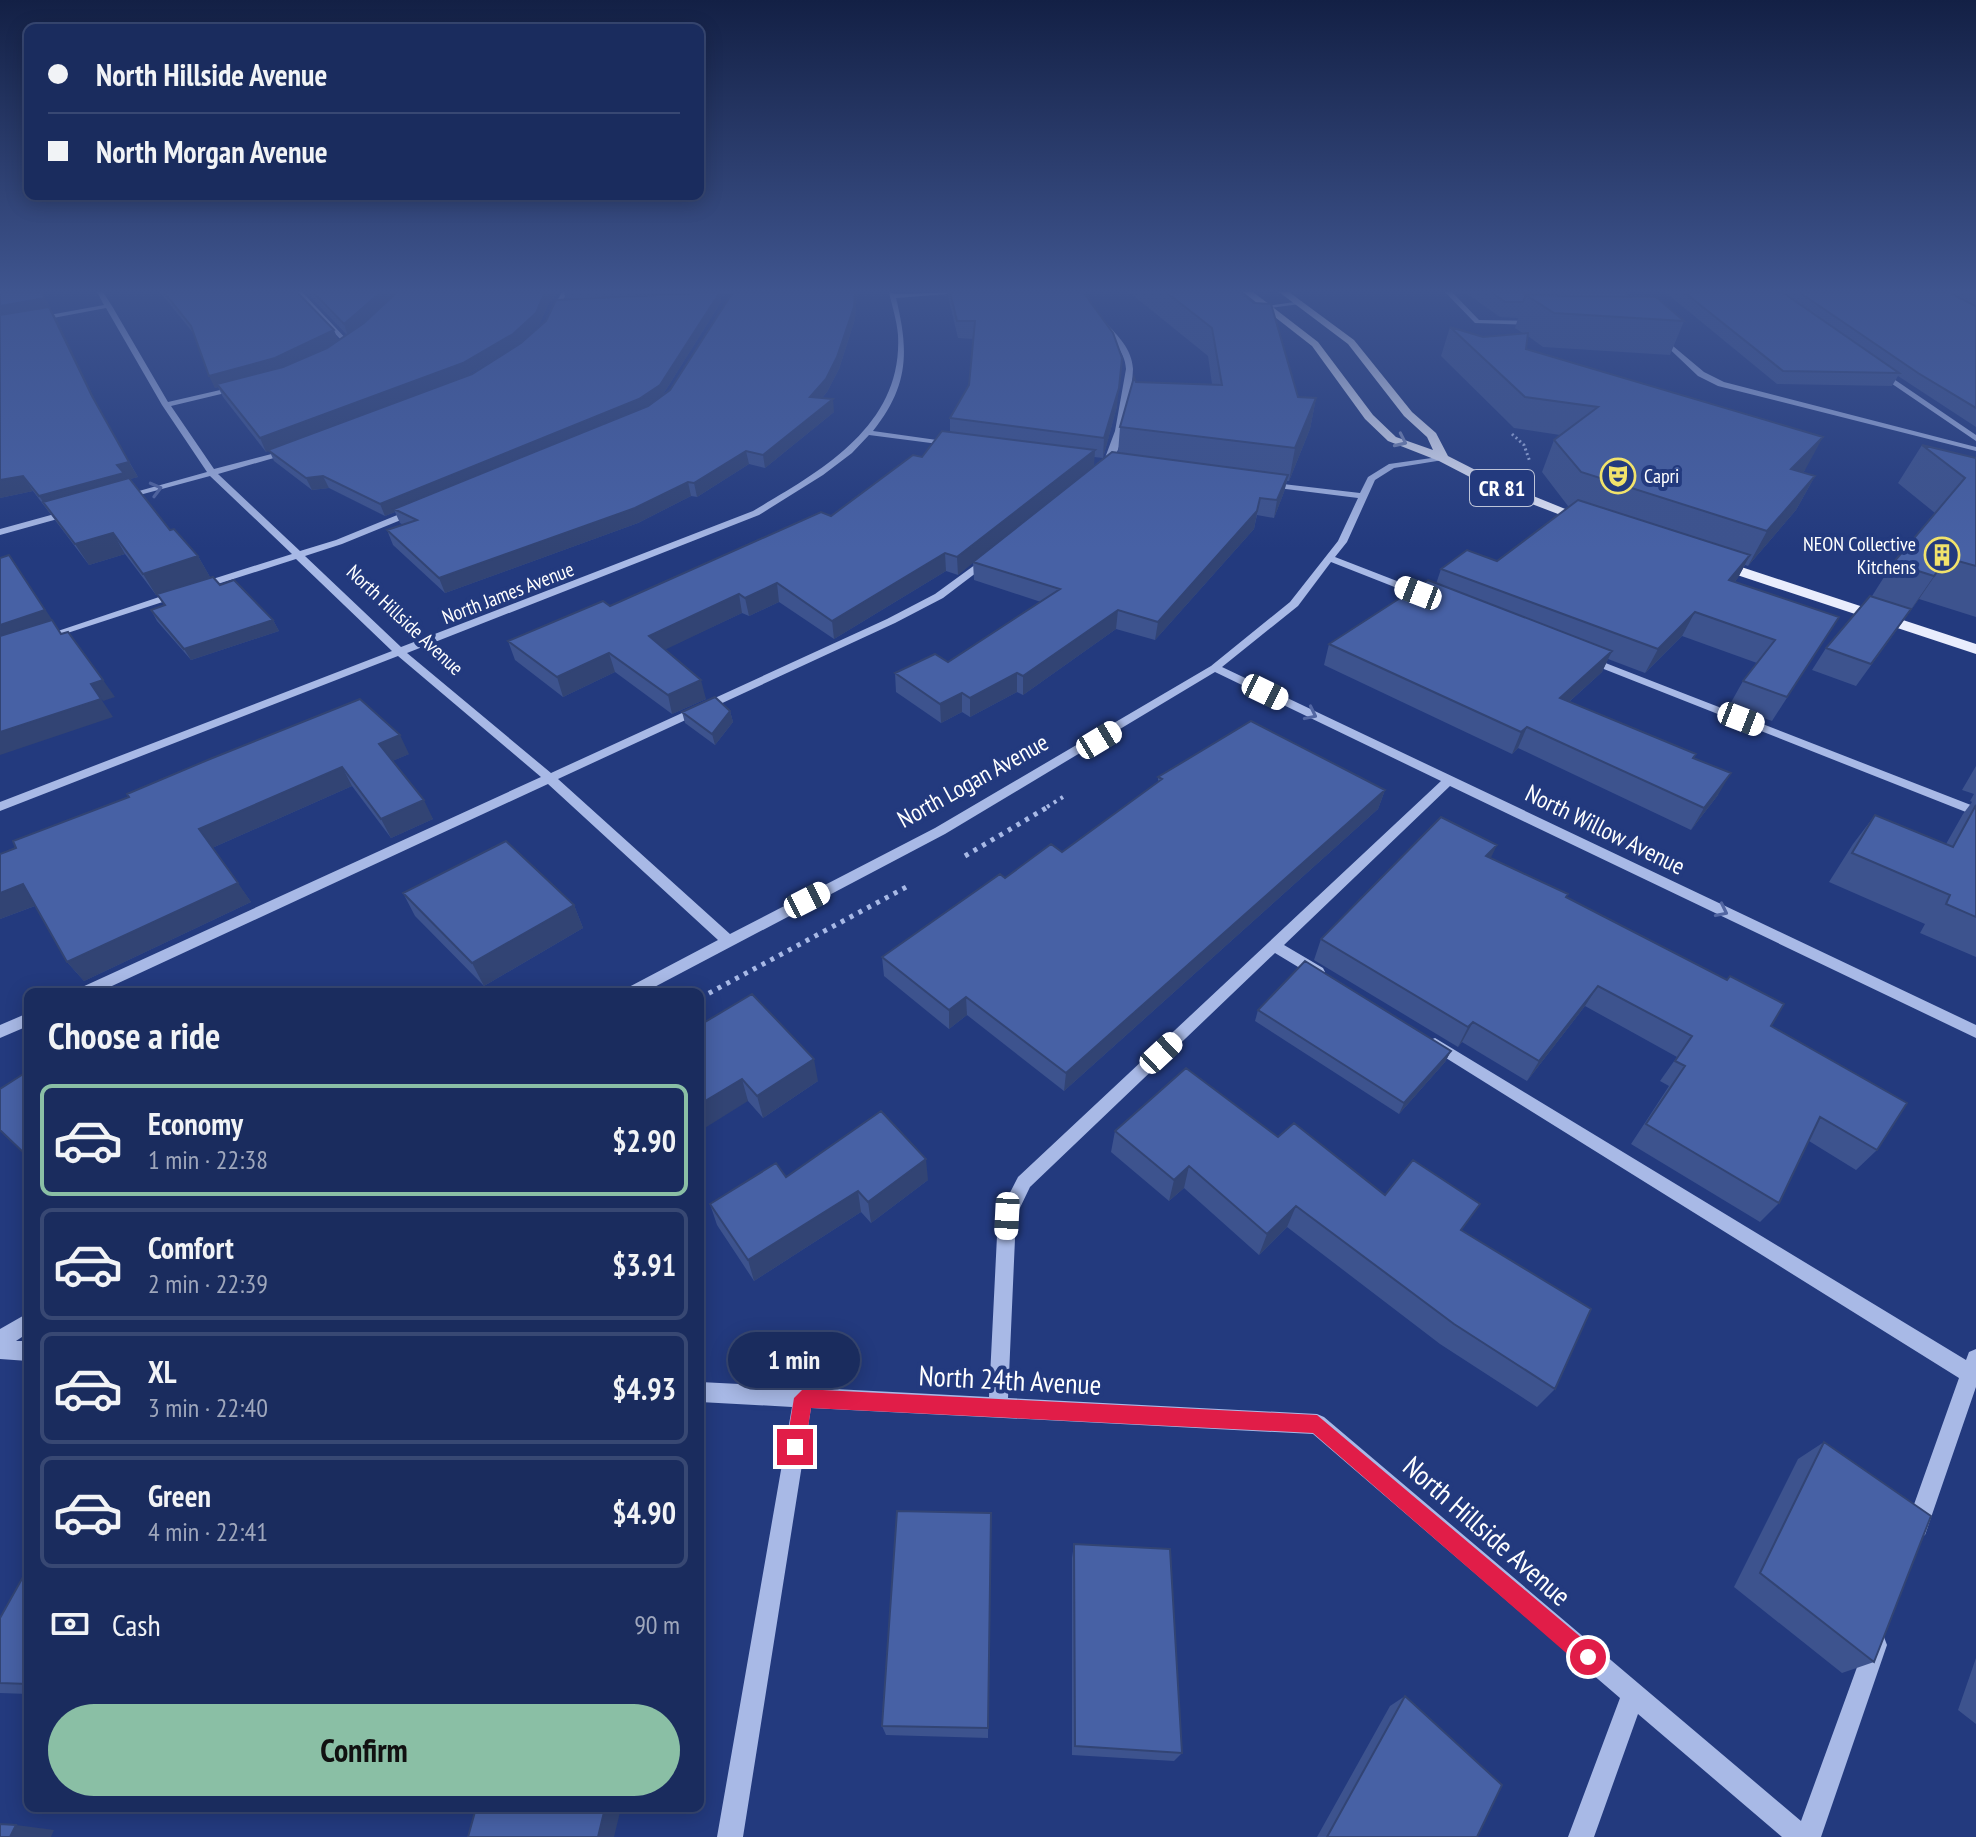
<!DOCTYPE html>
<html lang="en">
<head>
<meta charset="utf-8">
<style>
  body { margin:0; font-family:"PT Sans Narrow",sans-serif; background:#233464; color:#f1f3f6; height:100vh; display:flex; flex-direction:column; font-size:30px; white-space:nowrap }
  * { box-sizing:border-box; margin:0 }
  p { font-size:26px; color:#9fa7bc }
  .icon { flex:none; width:44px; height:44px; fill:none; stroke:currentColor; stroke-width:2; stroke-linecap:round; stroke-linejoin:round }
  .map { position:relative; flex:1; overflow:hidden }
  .side { position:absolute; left:24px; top:988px; width:680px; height:824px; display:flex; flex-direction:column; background:#1a2c5e; border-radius:12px; box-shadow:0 4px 20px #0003,0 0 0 2px #384873 }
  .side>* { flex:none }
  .guide { position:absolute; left:24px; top:24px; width:680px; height:176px; border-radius:12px; box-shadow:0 4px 20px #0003,0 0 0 2px #384873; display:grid; align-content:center; height:176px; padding:0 24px; background:#1a2c5e }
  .end { position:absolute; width:36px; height:36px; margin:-18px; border:10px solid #e11d48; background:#fff; box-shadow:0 0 0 4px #fff }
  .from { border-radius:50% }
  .bubble { position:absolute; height:56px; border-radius:28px; background:#1a2c5e; box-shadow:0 4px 20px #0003,0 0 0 2px #384873; font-size:26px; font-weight:800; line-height:56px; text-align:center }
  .car { position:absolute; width:24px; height:48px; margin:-24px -12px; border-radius:10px; box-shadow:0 0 6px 2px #0007; background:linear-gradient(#fff 24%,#345 0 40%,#fff 0 76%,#345 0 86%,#fff 0) }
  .guide b { display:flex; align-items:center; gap:28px; height:76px; font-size:30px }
  .guide b+b { border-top:2px solid #384873 }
  .guide i { width:20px; height:20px; background:#f1f3f6 }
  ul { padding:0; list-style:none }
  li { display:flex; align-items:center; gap:24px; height:112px; margin:0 16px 12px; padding:0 8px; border:4px solid #384873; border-radius:12px }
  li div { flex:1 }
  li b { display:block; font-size:30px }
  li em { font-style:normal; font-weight:800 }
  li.on { border-color:#8abfa5 }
  li>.icon { width:72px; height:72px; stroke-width:1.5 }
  h2 { padding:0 24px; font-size:36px; line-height:96px }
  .pay { display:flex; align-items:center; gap:20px; height:88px; padding:0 24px; font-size:30px }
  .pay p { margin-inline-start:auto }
  .cta { display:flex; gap:16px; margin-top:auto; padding:16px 24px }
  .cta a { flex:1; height:92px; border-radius:48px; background:#8abfa5; color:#111; font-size:32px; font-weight:800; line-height:92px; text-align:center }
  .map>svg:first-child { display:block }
</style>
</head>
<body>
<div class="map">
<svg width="1976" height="1837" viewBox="0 0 1976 1837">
  <rect width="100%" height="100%" fill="#233a7e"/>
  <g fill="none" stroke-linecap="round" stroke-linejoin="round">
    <path stroke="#a8b9e6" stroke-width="3" stroke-dasharray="2 3" stroke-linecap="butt" d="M1512,434L1524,445L1530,462"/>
    <path stroke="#a8b9e6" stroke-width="4" stroke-dasharray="3 5" stroke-linecap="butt" d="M1047,807L1063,797"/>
    <path stroke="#a8b9e6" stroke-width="5" stroke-dasharray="4 6" stroke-linecap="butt" d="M965,856L1051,805
      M700,998L910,885"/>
    <path fill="#a8b9e6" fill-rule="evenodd" d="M97,292H103L112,306L168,402L242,385V389L171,406L214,469L291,449V453L218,474L300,551L336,540L412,509H418V513L342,544L305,556L401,647L753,511C821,471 903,426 898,335C897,321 892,306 889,292L896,294L974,292L896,298C909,351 909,386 873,431L951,442H954V446L869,435L852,453L823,475L759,515L407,653L551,773L887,619L935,594L983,559H989V563L943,598L895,623L558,779L730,934L935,828L1211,666L1290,602L1338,541L1358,498L1269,487L1265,484L1266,482L1360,493L1368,477L1389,464L1446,456L1447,458L1443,460L1394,468L1375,480L1347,542L1335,557L1433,595V599H1425L1331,562L1298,606L1222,667L1976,1025V1038L1450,786L1284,945L1323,968L1325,972L1323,976H1313L1275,953L1030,1187L1016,1216L1008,1398L1317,1414L1324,1417L1801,1821L1868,1637L1876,1634L1884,1637L1887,1645L1821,1837H1782L1638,1714L1594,1837H1568L1620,1698L1313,1434L811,1408L743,1837H717L792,1407L700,1402V1382L989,1397L998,1216L1018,1177L1441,781L1215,672L945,834L645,992H625L627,988L718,940L548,784L99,992H78L80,988L541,777L398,656L0,811V802L392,651L296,559L205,588H197V584L292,554L210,476L121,500V496L207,472L162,405L106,308L0,328V324L104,305Z
      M295,292H302L350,343V345H346Z
      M562,292H568L553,316H549Z
      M1445,292H1452L1479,320L1535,321L1538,323L1535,325L1475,323Z
      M1302,301L1300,304L1270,308L1267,306Z
      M1101,322H1105C1118,336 1132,349 1133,369C1131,402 1126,440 1109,468L1106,469L1102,466L1115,431L1126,369C1125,348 1107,338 1101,322Z
      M1661,336L1704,372L1724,382L1976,447V451L1718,386L1698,376L1659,339Z
      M1882,371L1976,435V441L1879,375L1878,373Z
      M69,510L73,513L72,515L0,535V529Z
      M177,591L181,592V596L49,639L45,640L40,637Z
      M1590,657L1976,807V816L1586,662L1585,660Z
      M28,1013V1026L0,1038V1025Z
      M1435,1038L1966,1360L1969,1352L1976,1349V1387L1925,1535L1917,1538L1909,1535L1906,1527L1959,1378L1430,1048L1427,1044L1430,1040Z
      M28,1313V1333L16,1341H28V1361L0,1359V1329Z"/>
    <path fill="#e9edfd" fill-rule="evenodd" d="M1243,292H1253L1318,342L1373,415L1396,437L1433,450L1427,437L1404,416L1348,344L1279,292H1289L1354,340L1412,412L1436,433L1448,456L1501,483L1595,521L1584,524L1493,489L1439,461L1388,441L1365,419L1312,346Z
      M1713,561H1723L1976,644V654L1713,567Z"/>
  </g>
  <path fill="#3d538e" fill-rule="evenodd" d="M0,292L52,311L99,409L138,477L130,479L170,530L198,556L210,577L273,620L279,631L191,660L157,621L151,610L164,605L157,595H156L125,554L89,565L33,491L0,498Z
    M160,292H297L338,340L347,335L306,292H559L549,303L539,325L519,344L546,321L566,300L564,292H857L855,319L839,369L827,392L822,398L834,412L765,468L749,464L697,497L691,496L638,523L445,593L393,545L387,530L403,525L400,523L395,512L385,516L329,488L312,490L274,461L269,450L266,452L223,397L218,387L215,388L194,334ZM720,294H732L670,390L662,396L721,302ZM501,356L472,374L467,375Z
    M947,292H1083L1117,406L1103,458L1094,457V467L1118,453L1120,427L1136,382L1212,384L1208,356L1129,292H1240L1298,397L1316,398L1310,429L1289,481H1287L1284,492L1274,518L1257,515L1254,529L1155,640L1116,629L1023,695L1017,692L970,717L962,712L941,723L896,692L895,673L948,662L1041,602L974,580L973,562L958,575L946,571L834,639L779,602L749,616L742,613L665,649L706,699L672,714L615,672L563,697L515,660L508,641L610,606L831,516L922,457L950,432V418L969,385L973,339L958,338Z
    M1457,292H1624L1629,297L1684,321L1670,355L1543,347L1528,336L1526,349L1805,470L1802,473L1815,476L1796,510L1748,566L1745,565L1735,582L1839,617L1772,721L1729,706L1743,681L1757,663L1682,636L1645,673L1608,659L1602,672L1569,702L1694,758L1718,795L1691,830L1518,748L1512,754L1324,665L1329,644L1436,584L1441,569L1497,561L1570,507L1568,506L1542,472L1554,440L1560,435L1514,428L1441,356L1450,327L1483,337L1524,334L1515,328L1518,318L1500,317L1466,293H1458Z
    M1665,292H1976V427L1898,376L1892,386L1777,384Z
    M1922,445L1976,458V617L1919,599L1856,686L1812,670L1826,648L1872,596L1893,563L1935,513L1898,483Z
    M730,711L733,722L715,745L685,723L682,712Z
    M409,754L392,761L433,819L391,838L352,786L212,848L251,902L84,981L67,962L35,906L0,919V854L129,797Z
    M1976,766V957L1920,933L1925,924L1829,882L1853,844L1875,815L1946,844L1963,814L1972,802L1970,801L1974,794L1962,790Z
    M1158,777L1385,790L1378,809L1064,1091L967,1015L949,1029L884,976L882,957L1005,878L1062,852L1158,782Z
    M1491,858L1566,897L1771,1026L1877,1150L1856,1170L1809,1141L1779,1203L1760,1222L1631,1144L1669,1086L1660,1081L1677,1057L1585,1006L1527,1081L1462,1042L1458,1047L1314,960L1321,939Z
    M403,893L574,905L583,928L484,986L415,916Z
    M1258,1010L1451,1051L1445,1062L1399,1114L1255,1021Z
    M700,1025L818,1081L763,1118L748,1101Z
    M1115,1131L1278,1137L1385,1195L1462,1231L1555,1389L1537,1407L1440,1344L1287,1227L1259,1255L1184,1188L1169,1201L1111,1152Z
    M928,1180L871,1223L861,1212L754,1281L717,1225L710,1204Z
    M1824,1442L1874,1662L1842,1673L1734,1587L1798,1459Z
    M991,1513L988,1738L886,1735L882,1726Z
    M1074,1544L1182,1753L1174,1761L1072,1755V1558Z
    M28,1568V1694L0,1693V1618Z
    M1976,1658V1724L1958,1710Z
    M1405,1696L1477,1837H1317L1390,1706Z"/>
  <path fill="#324474" d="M42,292L57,320L100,410L0,321V306Z
    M381,292H398L348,336L344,324Z
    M545,292H559L549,303L539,325L516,347L467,375L266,452L260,438Z
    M720,292L721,302L662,396L642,410L394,509L395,512L385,516L380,504Z
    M855,292H857L855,319L839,369L827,392L811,410L810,397Z
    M334,330L339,342L280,371L217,384L218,387L215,388L209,376Z
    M1122,358L1117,406L1103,458L1104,438Z
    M1316,398L1310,429L1289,481L1295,448Z
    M833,399L834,412L765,468L763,455Z
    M1823,437L1805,470L1773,503L1791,469Z
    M1095,450L1094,467L958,575L957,557Z
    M746,451L749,464L697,497L694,483Z
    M129,462L138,477L43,502L50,512L39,496L117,465Z
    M1288,475L1284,492L1274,518L1277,500Z
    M23,476L33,491L0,498V480Z
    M323,476L329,488L312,490L306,478Z
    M1815,476L1796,510L1748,566L1767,531Z
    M688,482L691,496L638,523L445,593L439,578Z
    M1260,498L1254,529L1155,640L1158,622Z
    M113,533L125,554L89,565L75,544Z
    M945,553L946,571L834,639L832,621Z
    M9,555L73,651L0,646V625Z
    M1750,555L1738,578L1716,603L1729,580Z
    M198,556L210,577L156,595L143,574Z
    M1947,558L1919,599L1905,618L1934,576Z
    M777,583L779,602L749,616L745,598Z
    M739,594L742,613L654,655L649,636Z
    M1118,610L1116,629L1023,695V676Z
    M1695,612L1682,636L1645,673L1658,649Z
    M273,620L279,631L191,660L184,649Z
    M1612,651L1602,672L1550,719L1560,698Z
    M609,653L615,672L563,697L557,677Z
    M1017,673V692L970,717V698Z
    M103,680L115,697L103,701L91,684Z
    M701,680L706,699L672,714L668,695Z
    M962,693V712L941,723L940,704Z
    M101,699L113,717L0,755V732Z
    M730,711L733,722L715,745L712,734Z
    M1527,727L1518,748L1512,754L1521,732Z
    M400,735L409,754L388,763L379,744Z
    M342,767L352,786L212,848L199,829Z
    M1731,773L1718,795L1691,830L1704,808Z
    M1385,790L1378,809L1064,1091L1066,1073Z
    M424,800L433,819L391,838L381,819Z
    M1497,845L1487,866L1486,856Z
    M238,883L251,902L84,981L67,962Z
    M23,884L40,904L0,919V893Z
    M574,905L583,928L484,986L472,963Z
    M1598,986L1585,1006L1527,1081L1539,1061Z
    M966,997L967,1015L949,1029V1010Z
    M1473,1022L1462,1042L1458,1047L1468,1027Z
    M1451,1051L1445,1062L1399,1114L1404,1103Z
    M814,1059L818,1081L763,1118L757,1096Z
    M742,1079L748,1101L700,1131V1104Z
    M926,1159L928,1180L871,1223L868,1202Z
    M1189,1166L1184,1188L1169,1201L1174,1180Z
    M858,1191L861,1212L754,1281L748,1260Z
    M1296,1206L1287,1227L1259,1255L1267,1234Z
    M605,1808H621L614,1837H598Z
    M16,1825L54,1830L51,1837H10Z"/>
  <path fill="#4761a5" stroke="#324474" stroke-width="2" d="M0,292H42L45,298L0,306Z
    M164,292H297L334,330L275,358L209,376L191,326Z
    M313,292H381L344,324Z
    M397,292H545L536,313L513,334L463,363L260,438L217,384L283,367L327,348L364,323Z
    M720,292L660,385L639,399L380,504L323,476L306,478L268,450L472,374L521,343L546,321L556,300Z
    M733,292H855L854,307L837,357L826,379L810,397L833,399L763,455L746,451L694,483L688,482L635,508L439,578L387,530L417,520L394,509L648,406L670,390Z
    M950,292H1083L1113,333L1122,358L1119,388L1104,438L950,418L969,385L975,321H957Z
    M1166,292H1240L1254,303L1271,304L1298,397L1316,398L1295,448L1120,427L1134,377L1136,382L1222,385L1212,328Z
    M1491,292H1624L1629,297L1526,295L1523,302H1505Z
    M1684,292H1782L1899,373L1783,371Z
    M1799,292H1948L1976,306V408L1918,373Z
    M1526,295L1656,297L1684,321L1554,313Z
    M49,307L92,396L129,462L117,465L124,473L39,496L23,476L0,480V315Z
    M1450,327L1483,337L1528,333L1526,349L1823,437L1791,469L1815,476L1767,531L1581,472L1554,440L1598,407L1525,397Z
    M942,431L1095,450L957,557L945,553L832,621L777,583L745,598L739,594L649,636L701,680L668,695L609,653L557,677L508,641L603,601L610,606L821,512L831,516L913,455L922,457Z
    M1922,445L1976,458V566L1947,558L1934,576L1893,563L1965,478Z
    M1112,452L1288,475L1277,500L1260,498L1257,511L1158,622L1118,610L1023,676L1017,673L970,698L962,693L940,704L895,673L935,654L948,662L1060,589L973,562Z
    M129,478L170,530L174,529L198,556L143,574L113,533L75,544L43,502Z
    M1578,500L1750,555L1729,580L1839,617L1787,697L1743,681L1775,640L1695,612L1658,649L1441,569L1467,550L1497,561Z
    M9,555L45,610L0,625V558Z
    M213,577L220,585L234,580L273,620L184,649L151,610L165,605L157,594Z
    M1428,580L1612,651L1560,698L1696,754L1693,758L1731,773L1704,808L1527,727L1521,732L1329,644Z
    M1870,596L1911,609L1871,664L1826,648Z
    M52,620L61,634L68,632L103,680L91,684L101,699L0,732V636Z
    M715,697L730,711L712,734L682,712Z
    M360,699L400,735L379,744L424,800L381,819L342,767L199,829L238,883L67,962L23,884L0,893V854L16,848L13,841L129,797L127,794L210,759Z
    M1251,721L1385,790L1066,1073L966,997L949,1010L882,957L1000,874L1005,878L1051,844L1062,852L1162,779L1158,777Z
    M1976,805V917L1946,904L1950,895L1852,853L1875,815L1953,847Z
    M1441,817L1497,845L1486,856L1568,894L1566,897L1727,980L1730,976L1784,1004L1771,1026L1907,1103L1877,1150L1820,1117L1779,1203L1646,1124L1685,1066L1675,1061L1692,1036L1598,986L1539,1061L1473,1022L1468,1027L1321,939Z
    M506,841L574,905L472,963L403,893Z
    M1305,961L1451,1051L1404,1103L1258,1010Z
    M752,994L814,1059L757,1096L742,1079L700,1104V1025Z
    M1186,1068L1278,1137L1294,1123L1385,1195L1413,1160L1480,1204L1461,1230L1591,1309L1555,1389L1454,1324L1296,1206L1267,1234L1189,1166L1174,1180L1115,1131Z
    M28,1071V1155H26L0,1130V1089Z
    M881,1111L926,1159L868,1202L858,1191L748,1260L710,1204L776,1163L786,1177Z
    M1824,1442L1931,1516L1874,1662L1760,1573Z
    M897,1511L991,1513L988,1728L882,1726Z
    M1074,1544L1170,1549L1182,1753L1075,1746Z
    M28,1568V1684L0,1683V1618Z
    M1405,1696L1502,1785L1477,1837H1327Z
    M476,1808H605L598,1837H468Z
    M0,1824L16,1825L10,1837H0Z"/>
  <defs><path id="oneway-chevron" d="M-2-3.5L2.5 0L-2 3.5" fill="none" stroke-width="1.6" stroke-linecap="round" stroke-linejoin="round" transform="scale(2)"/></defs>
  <use stroke="#7c8bb7" href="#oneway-chevron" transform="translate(1401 441) rotate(25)"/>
  <g stroke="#5266a2">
    <use href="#oneway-chevron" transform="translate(156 489) rotate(-15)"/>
    <use href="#oneway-chevron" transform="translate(1311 714) rotate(26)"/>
    <use href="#oneway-chevron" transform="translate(1722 911) rotate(26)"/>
  </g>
  <linearGradient id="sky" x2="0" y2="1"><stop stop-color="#132045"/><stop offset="0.53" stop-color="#3f558f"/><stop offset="1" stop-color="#3f558f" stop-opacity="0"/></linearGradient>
  <rect width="1976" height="549" fill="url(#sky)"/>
  <path fill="#e11d48" d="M803,1389L1317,1415L1596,1650L1599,1657L1596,1665L1588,1668L1580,1665L1313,1433L811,1408L805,1447L795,1456L786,1447L794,1398Z"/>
  <defs>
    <g id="theatre-ring" transform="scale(1.8)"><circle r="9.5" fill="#233a7e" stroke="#f1e26b" stroke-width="1.5"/><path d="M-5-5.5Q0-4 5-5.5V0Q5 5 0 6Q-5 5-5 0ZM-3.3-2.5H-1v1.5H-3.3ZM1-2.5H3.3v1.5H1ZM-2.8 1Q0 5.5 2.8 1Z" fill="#f1e26b"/></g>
    <g id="building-ring" transform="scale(1.8)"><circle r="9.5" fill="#233a7e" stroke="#f1e26b" stroke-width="1.5"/><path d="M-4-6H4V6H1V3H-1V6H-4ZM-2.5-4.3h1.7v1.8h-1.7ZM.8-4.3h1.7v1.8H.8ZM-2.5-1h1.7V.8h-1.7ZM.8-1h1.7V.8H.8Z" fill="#f1e26b"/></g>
  </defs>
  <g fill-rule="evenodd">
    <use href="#theatre-ring" x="1618" y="476"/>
    <use href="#building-ring" x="1942" y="555"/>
  </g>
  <g text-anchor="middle" stroke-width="8" stroke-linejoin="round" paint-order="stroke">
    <g font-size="20" fill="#fff" stroke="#233a7e" text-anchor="start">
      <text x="1644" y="483">Capri</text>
      <text x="1916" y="551" text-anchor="end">NEON Collective<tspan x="1916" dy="23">Kitchens</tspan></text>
    </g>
    <g font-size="20" fill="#fff" stroke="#233a7e">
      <text transform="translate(508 593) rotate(-21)" y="7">North James Avenue</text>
      <text transform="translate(405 620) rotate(43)" y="7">North Hillside Avenue</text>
    </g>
    <rect fill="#233a7e" stroke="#bdc4d8" stroke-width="2" x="1470" y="470" width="64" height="36" rx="6"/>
    <g font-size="22" font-weight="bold" fill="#fff">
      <text x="1502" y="496">CR 81</text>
    </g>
    <g font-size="24" fill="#fff" stroke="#233a7e">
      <text transform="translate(973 781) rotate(-29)" y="8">North Logan Avenue</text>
      <text transform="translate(1605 830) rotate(26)" y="8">North Willow Avenue</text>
    </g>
    <g font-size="28" fill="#fff" stroke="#233a7e">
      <text transform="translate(1010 1380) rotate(3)" y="10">North 24th Avenue</text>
      <text transform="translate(1487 1531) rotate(41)" y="10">North Hillside Avenue</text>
    </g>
  </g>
</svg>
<i class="end from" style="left:1588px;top:1657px"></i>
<i class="end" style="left:795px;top:1447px"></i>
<div class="bubble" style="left:728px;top:1332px;width:132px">1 min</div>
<i class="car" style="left:1418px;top:593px;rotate:291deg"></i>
<i class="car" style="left:1265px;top:692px;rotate:116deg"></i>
<i class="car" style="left:1741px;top:719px;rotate:111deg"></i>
<i class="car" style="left:1099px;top:740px;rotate:59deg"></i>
<i class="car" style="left:807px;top:900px;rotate:63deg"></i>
<i class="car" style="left:1161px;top:1053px;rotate:47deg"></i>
<i class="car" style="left:1007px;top:1216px;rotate:183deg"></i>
<div class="guide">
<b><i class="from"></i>North Hillside Avenue</b>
<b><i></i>North Morgan Avenue</b>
</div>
<section class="side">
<h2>Choose a ride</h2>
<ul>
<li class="on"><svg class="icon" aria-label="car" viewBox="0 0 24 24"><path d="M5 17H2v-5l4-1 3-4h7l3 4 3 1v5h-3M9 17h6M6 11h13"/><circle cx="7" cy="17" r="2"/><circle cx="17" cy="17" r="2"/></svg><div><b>Economy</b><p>1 min · 22:38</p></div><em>$2.90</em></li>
<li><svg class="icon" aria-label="car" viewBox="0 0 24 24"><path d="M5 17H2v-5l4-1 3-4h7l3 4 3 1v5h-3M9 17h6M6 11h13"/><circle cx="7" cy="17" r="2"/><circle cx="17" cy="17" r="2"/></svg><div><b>Comfort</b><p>2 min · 22:39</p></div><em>$3.91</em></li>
<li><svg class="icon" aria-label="car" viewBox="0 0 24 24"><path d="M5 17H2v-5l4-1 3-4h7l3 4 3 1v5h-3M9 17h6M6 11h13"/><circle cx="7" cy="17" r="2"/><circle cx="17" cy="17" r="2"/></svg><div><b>XL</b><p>3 min · 22:40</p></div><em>$4.93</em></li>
<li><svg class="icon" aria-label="car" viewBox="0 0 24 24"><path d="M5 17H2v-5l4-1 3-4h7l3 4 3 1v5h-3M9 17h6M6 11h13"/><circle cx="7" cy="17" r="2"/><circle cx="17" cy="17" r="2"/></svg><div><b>Green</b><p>4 min · 22:41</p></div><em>$4.90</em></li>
</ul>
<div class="pay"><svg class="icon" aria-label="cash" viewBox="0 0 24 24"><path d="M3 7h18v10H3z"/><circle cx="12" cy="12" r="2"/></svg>Cash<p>90 m</p></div>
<div class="cta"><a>Confirm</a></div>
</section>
</div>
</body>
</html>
